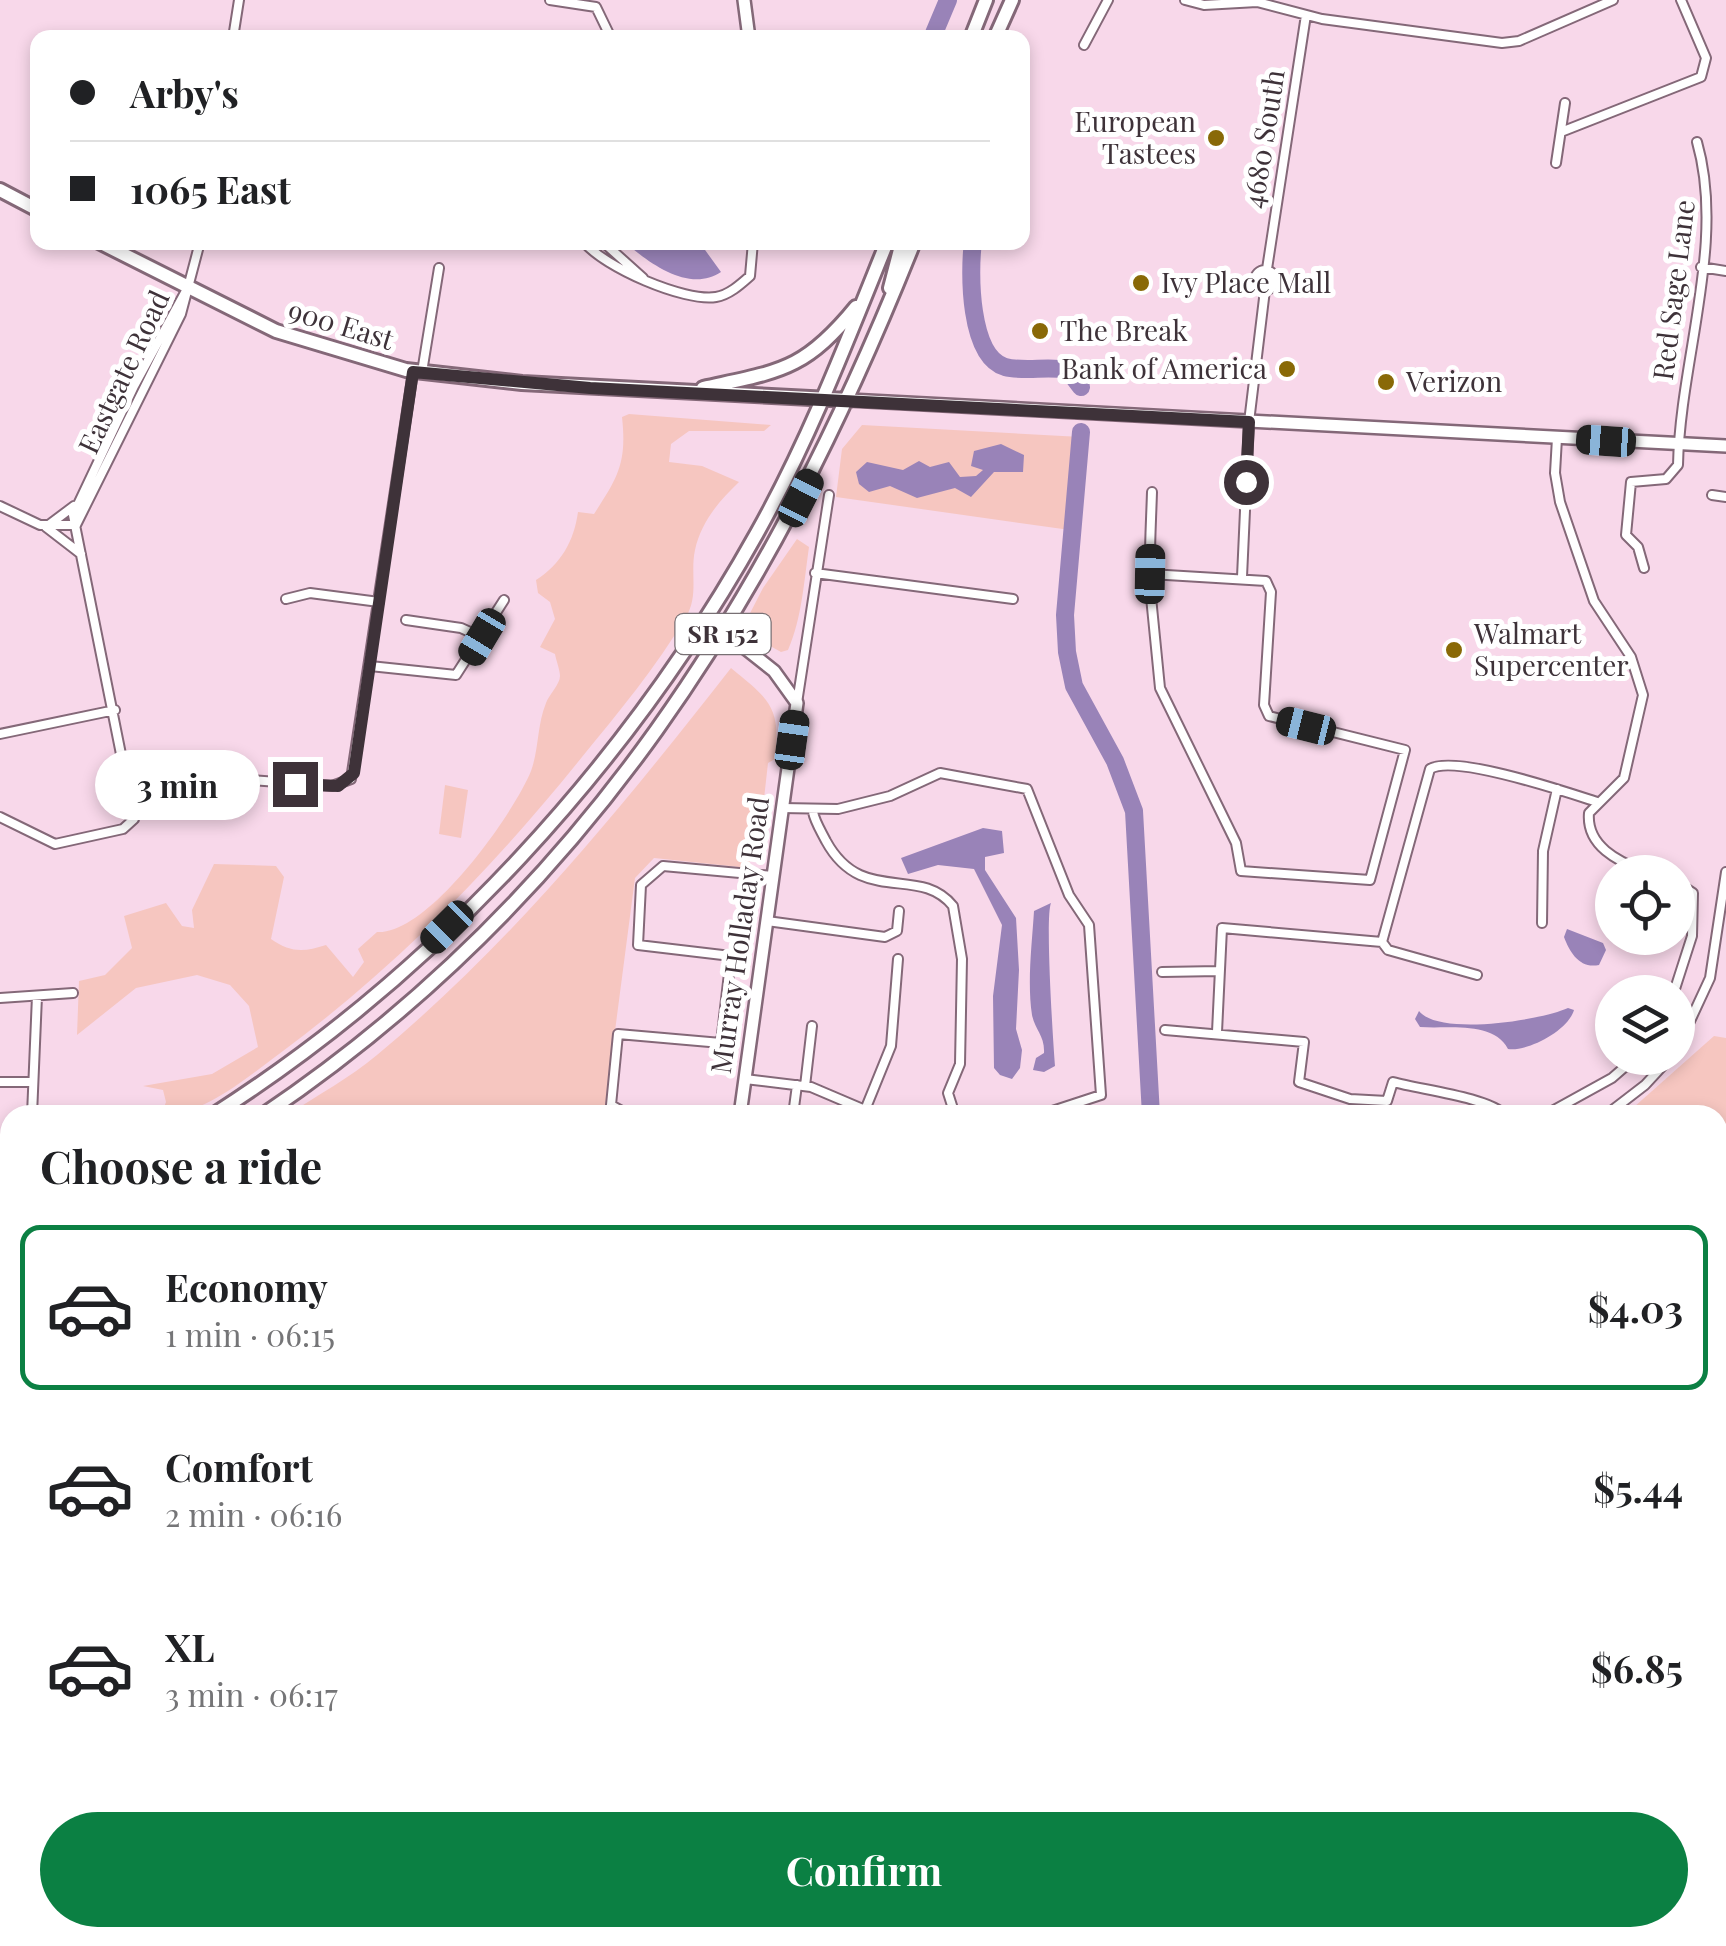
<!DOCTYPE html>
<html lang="en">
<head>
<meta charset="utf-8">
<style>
  body { margin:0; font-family:"Playfair Display",serif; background:#f6f6f6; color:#202124; height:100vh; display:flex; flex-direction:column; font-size:38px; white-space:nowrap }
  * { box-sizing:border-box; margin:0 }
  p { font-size:32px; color:#757577 }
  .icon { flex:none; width:55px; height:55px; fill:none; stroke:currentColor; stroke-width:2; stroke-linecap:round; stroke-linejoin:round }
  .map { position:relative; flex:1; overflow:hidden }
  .sheet { position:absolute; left:0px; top:1105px; width:1728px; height:842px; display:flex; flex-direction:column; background:#fff; border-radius:30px 30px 0 0; box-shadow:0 5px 15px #0003 }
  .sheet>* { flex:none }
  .guide { position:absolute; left:30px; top:30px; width:1000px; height:220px; border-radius:20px; box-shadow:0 5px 15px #0003; display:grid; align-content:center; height:220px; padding:0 40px; background:#fff }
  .controls { position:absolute; left:1595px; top:855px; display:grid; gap:20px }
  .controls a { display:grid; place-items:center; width:100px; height:100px; border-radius:50%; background:#fff; box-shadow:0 5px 15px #0003; font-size:50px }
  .end { position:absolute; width:45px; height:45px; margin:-22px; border:12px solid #3e3239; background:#fff; box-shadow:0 0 0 5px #fff }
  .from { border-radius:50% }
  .bubble { position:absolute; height:70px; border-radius:35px; background:#fff; box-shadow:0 5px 15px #0003; font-size:32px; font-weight:700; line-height:70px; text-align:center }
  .car { position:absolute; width:30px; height:60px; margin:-30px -15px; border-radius:12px; box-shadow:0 0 8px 2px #0007; background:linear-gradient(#222 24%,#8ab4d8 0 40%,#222 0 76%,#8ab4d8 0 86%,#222 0) }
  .guide b { display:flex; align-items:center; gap:35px; height:95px; font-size:38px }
  .guide b+b { border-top:2px solid #e0e0e0 }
  .guide i { width:25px; height:25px; background:#202124 }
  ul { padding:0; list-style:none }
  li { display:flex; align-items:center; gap:30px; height:165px; margin:0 20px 15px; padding:0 20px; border:5px solid transparent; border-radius:20px }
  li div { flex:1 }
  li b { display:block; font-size:38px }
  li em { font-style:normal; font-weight:700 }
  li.current { border-color:#0b8043 }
  li>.icon { width:90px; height:90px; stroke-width:1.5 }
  h2 { padding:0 40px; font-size:45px; line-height:120px }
  .primary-button { display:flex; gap:20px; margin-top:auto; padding:20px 40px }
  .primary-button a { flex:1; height:115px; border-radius:60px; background:#0b8043; color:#fff; font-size:40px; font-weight:700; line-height:115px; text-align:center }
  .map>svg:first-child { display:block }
</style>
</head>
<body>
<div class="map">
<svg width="1726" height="1946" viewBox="0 0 1726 1946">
  <rect width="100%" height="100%" fill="#f8d8ea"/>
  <path fill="#f6c6c0" d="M629,414L771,425L764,431H689L671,444L669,462L702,466L739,482C719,501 701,522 695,550C690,573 699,595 686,617C656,667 619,712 582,757C493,868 394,969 279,1054C245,1079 204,1115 161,1115L166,1102L163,1090L143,1086L212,1074L258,1047L249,1006L230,985L197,975L136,988L77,1035L79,981L105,975L132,948L124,916L166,903L182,926L194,928L192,910L214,864L276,866L284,877L271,939C291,953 304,952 326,945L353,977L364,962L358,949L377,932C428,935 513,815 531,771C539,749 537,725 546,703C549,695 560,684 560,676C560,670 556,660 555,654L540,647L555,619L550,602L538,593L536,580C561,564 574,541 578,512L594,514C618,477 627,463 622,417Z
    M862,425L1081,437L1070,530L836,497L842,449Z
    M797,539L809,547C804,581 802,618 788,650L781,652L754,637L745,623L763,588Z
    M731,668C770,700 781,707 775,759L768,763L758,852L751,853L749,868L654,858L635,878L604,1115H288C317,1095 350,1078 377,1055C513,942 622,807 731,668Z
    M445,785L468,790L461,838L439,834Z
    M1714,1036L1726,1038V1501L1718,1540V1115H1625Z
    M10,1830V1938H56L24,1946H0V1838Z"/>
  <path fill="#9983b8" d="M626,243H700L721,272C690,293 650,264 626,243Z
    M1001,444L1024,455L1023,472H994L971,497L955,488L917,498L890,486L869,492L859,484L856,472L867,462L903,470L919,461L930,467L949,462L960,477L976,476L983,470L971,466L974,451Z
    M983,828L1002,831L1004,853L985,857V870L1016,918L1019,970L1016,1029L1022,1050L1020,1068L1012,1079L1000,1075L994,1068L993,996L1002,925L974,869L938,865L908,874L901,858Z
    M1051,903C1045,917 1053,1041 1055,1066L1044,1072L1033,1070L1036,1058L1044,1053C1045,1036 1035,1030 1032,1015C1027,982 1032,944 1034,911Z
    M1567,929L1603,943L1606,950L1599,965C1580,969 1570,953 1564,937Z
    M1568,1008L1574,1010C1568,1031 1527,1052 1508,1049C1494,1021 1448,1029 1420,1027L1415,1019L1419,1011C1438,1036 1539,1021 1568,1008Z"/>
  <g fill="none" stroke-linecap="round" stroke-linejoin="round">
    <path stroke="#9983b8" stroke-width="18" d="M932,38L948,0
      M973,242C969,272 969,356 1005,367C1024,372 1048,366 1068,370L1081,387
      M1081,432L1065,615L1067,652L1074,686L1115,761L1134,811L1151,1115
      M861,1946L866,1938"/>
    <g stroke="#846878" stroke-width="12">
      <path id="street" d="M550,0L596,7L611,38
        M1185,0L1204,5L1257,2L1322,19L1502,43L1519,41L1613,0
        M233,38L239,0
        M1084,45L1108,0
        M1561,132L1701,77L1706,58L1681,0
        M1556,163L1565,103
        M584,242C604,267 684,302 716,297C729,295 741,284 750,276L753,242
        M603,242L643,278
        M1701,267L1726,271
        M1267,269L1306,15
        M1255 280a10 10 0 1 1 20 0a10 10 0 1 1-20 0Z
        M422,372L439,268
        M1557,438L1555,473L1560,502L1594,601L1631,657L1643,695L1624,778L1589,813C1586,846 1618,861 1644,872
        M1712,495L1726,497
        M0,506L40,525H76
        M74,506L46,527L81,554
        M76,525L181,314L200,242
        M1644,568L1638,547L1626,535L1631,482L1666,479L1678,465C1680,360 1726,243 1697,142
        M815,573L1013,599
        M1150,574L1266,581L1271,592L1264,705L1269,716L1405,750L1370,880L1241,871L1236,843L1160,688L1150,587C1149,555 1151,524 1152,492
        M1242,577L1249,422L1265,290
        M286,599L310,593L379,602
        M406,620L461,628L481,637
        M370,666L456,675L504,600
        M797,703L829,495
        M0,734L115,710
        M182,775L332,786L351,779L413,372
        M782,808L838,809L890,796L940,773L1027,789L1069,895L1089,925L1101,1095L1040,1115
        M813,812C815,822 821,831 826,841C862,907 919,864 953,906L962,959L960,1064L948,1093L955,1115
        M0,817L55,844L123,829L134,819L73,515L134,386L187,289
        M767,921L885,937L897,931L899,911
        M1542,923L1543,851L1557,789
        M1382,942L1430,769C1455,754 1566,792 1597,802
        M1382,942L1388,950L1477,975
        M1162,972L1219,971
        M1674,992L1692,936L1693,893L1678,883
        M0,998L73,993
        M1165,1030L1304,1042L1299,1082L1350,1099L1387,1101L1393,1082C1422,1090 1487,1097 1505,1115
        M1217,1032L1222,928L1382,942
        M1678,1047L1710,978L1726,872
        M745,1079L811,1087L865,1110L891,1046L898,959
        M0,1082H33
        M805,1086L812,1026
        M32,1115L37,996
        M629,1115L611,1105L618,1034L721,1043L731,956L638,945L641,885L663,866L773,876
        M793,1115L797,1085
        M1545,1115L1612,1078L1635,1058
        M1606,1115L1645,1085L1670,1058
        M0,1170L10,1164
        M1718,1555L1726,1556
        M99,1938L101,1946
        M648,1938L651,1946
        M1160,1938L1219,1946
        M335,1946L337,1938
        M501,1946L502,1938
        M796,1946L799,1938
        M1129,1946L1131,1938
        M1270,1946L1272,1938
        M1611,1946L1612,1938"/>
    </g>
    <g stroke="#846878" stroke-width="16">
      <path id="secondary" d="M744,0L749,38
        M849,400L1726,446
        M707,618L774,671L797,703L740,1115
        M0,1549L10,1550
        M1718,1826L1726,1828
        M732,1938L735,1946
        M928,1946L929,1938"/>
    </g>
    <g stroke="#846878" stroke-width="18">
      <path id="primary" d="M971,38L986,0
        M995,38L1012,0
        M0,190L38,210
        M99,242L276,331L406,370L522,383L849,400
        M890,288L902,242
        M703,388C780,371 804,371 856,307
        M213,1115C436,973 628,764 757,533C809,440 847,341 887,242
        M263,1115C586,897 772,598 914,242
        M0,1245L10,1239
        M0,1277L10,1271"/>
    </g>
    <use href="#street" stroke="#fff" stroke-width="8"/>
    <use href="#secondary" stroke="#fff" stroke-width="11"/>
    <use href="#primary" stroke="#fff" stroke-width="12"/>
  </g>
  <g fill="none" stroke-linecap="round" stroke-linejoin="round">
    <path stroke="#3e3239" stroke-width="12" d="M295,784L338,786L354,773L413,372L590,388L1249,422L1246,482"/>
  </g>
  <g fill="#896907" stroke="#fff" stroke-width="4">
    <circle cx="1216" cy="138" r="10"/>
    <circle cx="1141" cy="283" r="10"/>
    <circle cx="1040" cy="331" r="10"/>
    <circle cx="1287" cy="369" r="10"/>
    <circle cx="1386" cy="382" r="10"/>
    <circle cx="1454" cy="650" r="10"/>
  </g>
  <g text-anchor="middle" stroke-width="10" stroke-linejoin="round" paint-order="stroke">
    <rect fill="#fff" stroke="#787074" stroke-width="2.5" x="675.5" y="614" width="95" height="40" rx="8"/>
    <g font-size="25" font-weight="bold" fill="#3e3239">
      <text x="723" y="643">SR 152</text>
    </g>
    <g font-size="28" fill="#3e3239" stroke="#fff" text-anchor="start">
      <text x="1196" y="132" text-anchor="end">European<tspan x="1196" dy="32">Tastees</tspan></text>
      <text x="1161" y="293">Ivy Place Mall</text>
      <text x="1060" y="341">The Break</text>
      <text x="1267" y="379" text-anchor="end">Bank of America</text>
      <text x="1406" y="392">Verizon</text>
      <text x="1474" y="644">Walmart<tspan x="1474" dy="32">Supercenter</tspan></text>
    </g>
    <g font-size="28" fill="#3e3239" stroke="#fff">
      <text transform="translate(1264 139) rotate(-81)" y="10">4680 South</text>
      <text transform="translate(1674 290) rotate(-83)" y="10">Red Sage Lane</text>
      <text transform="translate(341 325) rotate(17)" y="10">900 East</text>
      <text transform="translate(124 372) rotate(-65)" y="10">Eastgate Road</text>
      <text transform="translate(740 935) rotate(-82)" y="10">Murray Holladay Road</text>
    </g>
  </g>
</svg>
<div class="controls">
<a><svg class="icon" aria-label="locate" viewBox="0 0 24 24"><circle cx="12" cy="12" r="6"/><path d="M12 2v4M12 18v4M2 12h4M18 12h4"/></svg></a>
<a><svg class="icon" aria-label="layers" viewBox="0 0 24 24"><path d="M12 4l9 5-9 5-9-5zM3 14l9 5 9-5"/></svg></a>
</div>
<i class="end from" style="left:1246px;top:482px"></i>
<i class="end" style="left:295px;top:784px"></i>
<div class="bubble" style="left:95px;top:750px;width:165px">3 min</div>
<i class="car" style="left:1606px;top:441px;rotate:274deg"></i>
<i class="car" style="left:801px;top:498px;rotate:27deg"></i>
<i class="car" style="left:1150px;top:574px;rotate:1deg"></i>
<i class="car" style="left:482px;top:637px;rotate:211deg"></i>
<i class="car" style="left:1306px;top:726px;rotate:284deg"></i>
<i class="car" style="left:792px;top:740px;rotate:8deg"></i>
<i class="car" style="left:447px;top:927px;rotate:225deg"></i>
<div class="guide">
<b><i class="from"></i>Arby's</b>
<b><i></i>1065 East</b>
</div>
<section class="sheet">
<h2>Choose a ride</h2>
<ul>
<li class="current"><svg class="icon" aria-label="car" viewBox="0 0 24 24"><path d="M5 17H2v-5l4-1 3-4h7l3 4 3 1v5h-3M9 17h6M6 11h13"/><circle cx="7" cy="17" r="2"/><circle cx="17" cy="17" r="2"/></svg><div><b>Economy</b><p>1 min · 06:15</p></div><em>$4.03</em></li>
<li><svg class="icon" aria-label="car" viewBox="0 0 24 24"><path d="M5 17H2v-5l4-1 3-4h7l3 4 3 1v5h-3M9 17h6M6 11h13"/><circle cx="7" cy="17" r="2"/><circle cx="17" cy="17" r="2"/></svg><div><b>Comfort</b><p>2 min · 06:16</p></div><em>$5.44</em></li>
<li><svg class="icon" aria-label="car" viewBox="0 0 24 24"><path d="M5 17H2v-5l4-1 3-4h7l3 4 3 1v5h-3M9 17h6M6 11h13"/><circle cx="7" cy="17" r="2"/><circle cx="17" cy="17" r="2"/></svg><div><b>XL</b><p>3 min · 06:17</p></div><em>$6.85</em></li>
</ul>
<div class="primary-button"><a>Confirm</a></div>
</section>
</div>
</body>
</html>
